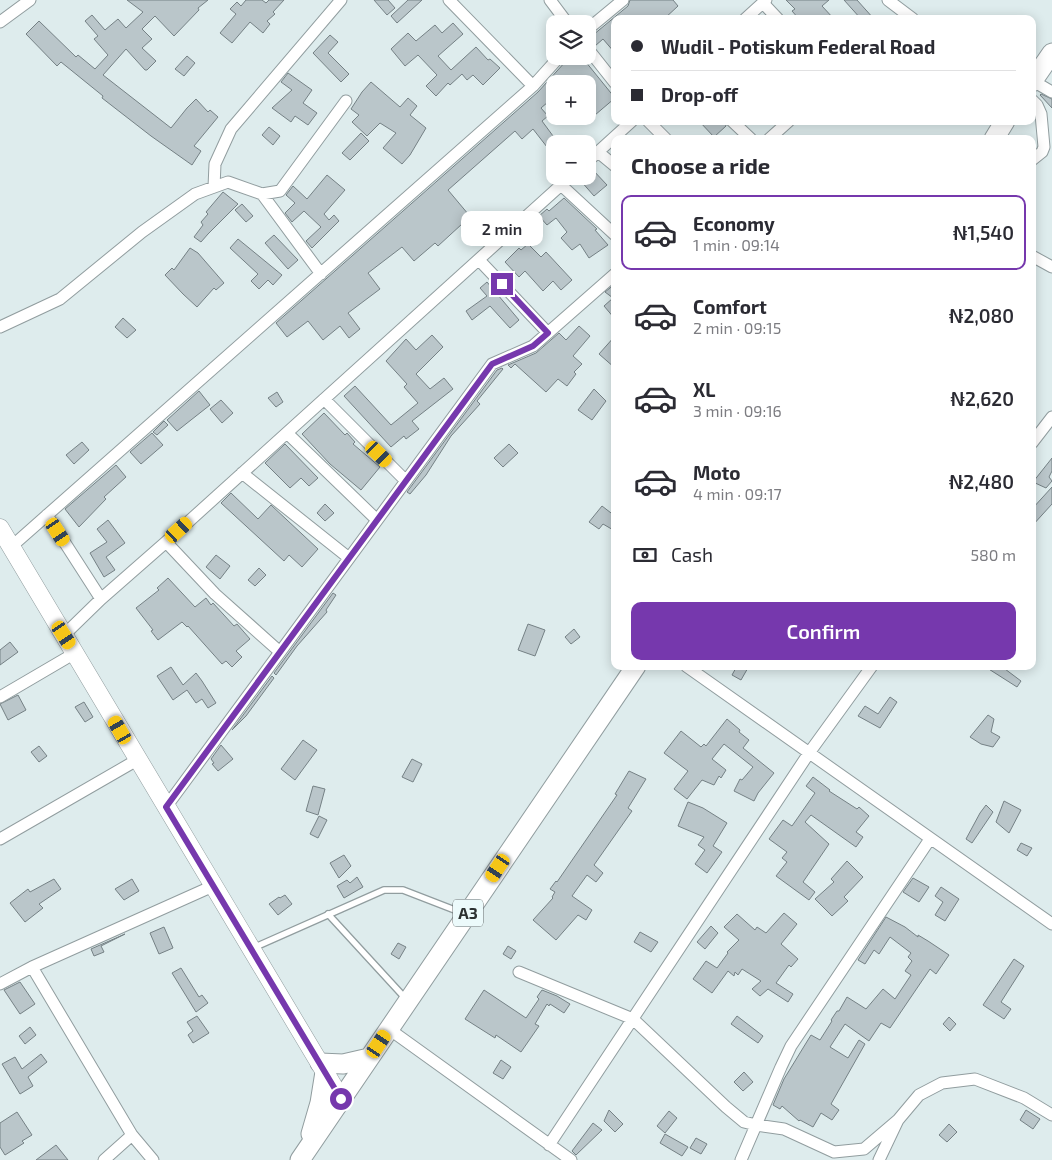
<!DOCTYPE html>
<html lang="en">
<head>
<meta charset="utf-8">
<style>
  body { margin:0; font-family:"Exo 2",sans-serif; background:#f7f7f7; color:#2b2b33; height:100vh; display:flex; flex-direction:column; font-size:19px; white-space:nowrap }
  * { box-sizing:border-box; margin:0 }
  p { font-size:16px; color:#7c7c81 }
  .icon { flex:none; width:28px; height:28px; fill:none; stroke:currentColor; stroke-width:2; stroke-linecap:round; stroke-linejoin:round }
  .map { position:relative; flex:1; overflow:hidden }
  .drawer { position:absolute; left:611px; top:135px; width:425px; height:535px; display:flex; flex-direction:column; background:#fff; border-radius:10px; box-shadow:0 2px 12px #0003 }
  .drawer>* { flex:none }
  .guide { position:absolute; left:611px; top:15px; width:425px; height:110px; border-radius:10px; box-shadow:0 2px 12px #0003; display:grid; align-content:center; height:110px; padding:0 20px; background:#fff }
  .buttons { position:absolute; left:546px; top:15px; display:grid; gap:10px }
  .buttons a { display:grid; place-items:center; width:50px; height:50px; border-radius:10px; background:#fff; box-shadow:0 2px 12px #0003; font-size:25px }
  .end { position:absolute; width:22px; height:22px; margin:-11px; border:6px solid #7638ad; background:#fff; box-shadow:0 0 0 2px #fff }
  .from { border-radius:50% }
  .bubble { position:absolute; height:35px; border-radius:10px; background:#fff; box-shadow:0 2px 12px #0003; font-size:16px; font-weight:600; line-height:35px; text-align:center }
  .car { position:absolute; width:15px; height:30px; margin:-15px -8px; border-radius:6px; box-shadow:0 0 4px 1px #0007; background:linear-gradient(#f5c518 24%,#345 0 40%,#f5c518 0 76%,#345 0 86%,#f5c518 0) }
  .guide b { display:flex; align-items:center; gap:18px; height:48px; font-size:19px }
  .guide b+b { border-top:1px solid #e1e1e2 }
  .guide i { width:12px; height:12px; background:#2b2b33 }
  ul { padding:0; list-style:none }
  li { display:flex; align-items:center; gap:15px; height:75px; margin:0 10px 8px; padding:0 10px; border:2px solid transparent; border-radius:10px }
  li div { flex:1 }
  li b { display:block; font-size:19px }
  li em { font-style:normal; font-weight:600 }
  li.active { border-color:#7638ad }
  li>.icon { width:45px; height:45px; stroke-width:1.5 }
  h2 { padding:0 20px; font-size:22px; line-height:60px }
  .pay { display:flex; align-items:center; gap:12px; height:55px; padding:0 20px; font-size:19px }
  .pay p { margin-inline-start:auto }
  .action { display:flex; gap:10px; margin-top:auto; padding:10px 20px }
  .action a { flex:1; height:58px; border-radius:10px; background:#7638ad; color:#fff; font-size:20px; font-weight:600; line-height:58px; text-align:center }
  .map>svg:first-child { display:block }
</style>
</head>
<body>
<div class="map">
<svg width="1052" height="1160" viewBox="0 0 1052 1160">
  <rect width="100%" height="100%" fill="#deeced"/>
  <path fill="#bac6ca" stroke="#758185" d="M127,0H208L198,8L199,10L174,36L155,16L142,29L152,39L142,48L156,61L147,70H145L126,49L103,75L171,128L187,108L196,99L208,112L210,110L218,117L194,146L201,151L192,165L151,136L102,98L103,96L61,62L57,66L26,34L39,21L76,57L78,55L95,69L108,55L94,39L98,36L85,21L92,15L105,30L118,19L126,28L143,12Z
    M246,0H262L266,3L269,0H284L273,12L275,14L267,21L270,24L263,33L250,22L232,43L220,33L236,14L230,9L237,2L241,6Z
    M374,0H388L395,8L387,15Z
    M408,0H422L397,23L391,16Z
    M630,0H673L678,6L664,19H615V53L603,39L595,46L588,42V36L593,35L628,6Z
    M786,0H829L822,6L834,19H799L792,11L795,9Z
    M844,0H857L874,19H861Z
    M453,23L463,34L438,56L451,70L476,47L488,60L490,59L500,68L483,85L473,75L467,80L462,74L450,85L448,83L436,96L426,86L437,75L418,55L405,66L391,49L408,33L416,41L435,25L442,33Z
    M330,35L338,42L328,53L349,74L341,82L313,53Z
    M187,56L195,63L184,76L175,69Z
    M567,56H581L615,98L595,115L588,106V84H555V96L541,108L548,116L542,121L556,140L547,147L533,129L522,139L515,131L448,190L479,227L471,234L462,224L438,246L435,243L414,261L402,247L368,273L380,289L348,313L360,329L349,338L340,326L323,340L308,321L287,337L276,323L538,92L566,61Z
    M288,73L312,90L303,103L317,113L308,125L295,116L291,122L272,108L292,90L281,82Z
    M371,82L400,107L408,98L417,106L410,115L426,128L410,155L402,164L383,148L396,133L380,123L367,136L352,122L359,115L351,109L362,92Z
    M1041,94L1052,99V108L1040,95Z
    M699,121H725L726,126L714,137Z
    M269,127L280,136L273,145L262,135Z
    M361,133L369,141L350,160L342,153Z
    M592,169L607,185L594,196L580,180L584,176H588V173Z
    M327,175L345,190L324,214L329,220L334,215L339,221L312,248L306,241L321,227L304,211L292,222L285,213L295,203L286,195L293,186L307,199Z
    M223,192L238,204L208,234L201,242L194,237L203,225L201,222L208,214L206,212Z
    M564,198L597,229L595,230L608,245L589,258L580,244L572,250L561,238L567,232L556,218L547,225L539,216L547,209L549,211Z
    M242,204L253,216L246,222L235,210Z
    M274,235L298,260L288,269L265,243Z
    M238,239L282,275L273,285L268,280L259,289L251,281L258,274L230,248Z
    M528,244L541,257L546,252L572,280L561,290L553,281L543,291L525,271L519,277L505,262L519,248L521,250Z
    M190,248L198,253L224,283L216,290L214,288L197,307L183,294L165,275L172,268L174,270Z
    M487,282L519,320L510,328L490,306L472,320L466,311L487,296L480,288Z
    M615,284V319L604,306L613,298L605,292Z
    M123,318L136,330L127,338L115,327Z
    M579,326L590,336L573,356L582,364L574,372L576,374L567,386L558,379L546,392L515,364L511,368L508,365L536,353L559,333L566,340Z
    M432,335L443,347L416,374L430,389L444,378L453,389L412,421L419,429L406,439L404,436L391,447L344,396L355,386L391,425L418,403L404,387L407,384L386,361L406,339L416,350Z
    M615,336V368L599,354Z
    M502,368L503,369L477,401L480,404L451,436L426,475L410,494L407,492L497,370Z
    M594,389L606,401L592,420L578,410Z
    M199,391L210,405L177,431L167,420Z
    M277,392L283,402L276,407L268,398Z
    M221,400L233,413L222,423L210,409Z
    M324,413L345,435L347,433L355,442L353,444L380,467L361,490L330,464L302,434Z
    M164,421L168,425L157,435L153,432Z
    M152,433L163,445L141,464L130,452Z
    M82,442L89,450L74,464L66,455Z
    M285,444L318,478L309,486L301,478L290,488L265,463Z
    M509,444L518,453L503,467L494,458Z
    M1052,458V471L1049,477L1052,481L1046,488L1033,482Z
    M116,465L126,477L104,497L106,499L79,527L65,509Z
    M1052,487V504L1032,526V509Z
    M231,493L258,519L271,505L318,549L302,567L289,555L284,561L221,503Z
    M325,504L334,513L325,521L317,513Z
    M602,506L615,516V531L603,524L599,529L589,522Z
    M108,520L125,543L106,557L115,570L104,577L90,553L107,542L97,529Z
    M216,555L230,566L220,579L206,567Z
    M259,568L266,575L255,586L248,580Z
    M168,578L195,607L206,598L211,605L213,603L234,626L237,624L250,639L236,651L242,657L232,667L226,661L222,664L188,626L187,627L182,622L158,640L151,631L153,630L136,608L159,590L157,588Z
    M333,593L336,595L326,610L327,612L297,646L276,675L274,673Z
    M528,624L545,630L535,656L518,650Z
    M574,629L580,637L571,644L565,637Z
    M10,642L18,652L0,665V650Z
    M737,666H749L741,680L732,675Z
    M984,666H1001L1021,681L1017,687Z
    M171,667L183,685L196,673L202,681L216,703L208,708L202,699L196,703L187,690L173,700L157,676Z
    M272,676L274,678L246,716L232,730Z
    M18,695L26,710L8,720L0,704Z
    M890,697L897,702L880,728L858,716L865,706L878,714Z
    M84,702L93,717L85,722L75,707Z
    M988,715L994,719L991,732L1000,737L993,747L981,744L970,737Z
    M727,719L740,730L739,732L749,740L743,748L774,773L758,793L754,801L734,791L740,779L742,780L753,767L724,744L712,759L726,770L721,778L719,776L714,785L702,780L687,799L674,789L688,771L664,753L681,731L701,747L704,744L706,746Z
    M303,740L317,750L295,780L281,769Z
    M221,745L233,759L218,771L212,764L214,763L211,759Z
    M39,746L47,756L39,762L31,752Z
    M412,759L422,764L413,782L402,777Z
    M629,771L646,779L628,808L632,811L594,865L603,873L596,882L587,875L572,896L592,910L586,920L578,915L556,940L533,920L553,898L552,897L555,892L550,889L556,881L557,882L617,795L615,794Z
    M813,777L830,790L829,791L857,809L859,807L869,816L856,832L863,837L856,847L811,815L805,822L829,844L803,882L815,892L809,900L776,876L787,862L782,858L787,852L769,839L783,820L792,826L815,793L806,786Z
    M313,786L325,789L318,815L306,811Z
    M1004,801L1021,810L1009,833L996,822Z
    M688,802L703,808L727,823L713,846L722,852L707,873L695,864L705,850L698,845L704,837L678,826Z
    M986,805L993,812L972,843L966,839L980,813Z
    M319,816L327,820L318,838L310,834Z
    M1021,843L1032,848L1027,856L1017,850Z
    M344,855L351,866L339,878L330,863Z
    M847,861L863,877L844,897L848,901L832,916L815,899L834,882L831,879Z
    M357,877L363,887L344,898L337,886L347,880L350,883Z
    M913,878L929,887L919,902L903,892Z
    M54,879L61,889L39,904L43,908L25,922L10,903L28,889L30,892Z
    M132,879L139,891L124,900L115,889Z
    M941,887L959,899L945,921L935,915L943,902L935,896Z
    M285,895L292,904L278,915L269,904L279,897L280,898Z
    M784,913L797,924L781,944L798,959L791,967L789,965L776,983L793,994L788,1002L768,989L760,996L752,989L761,981L742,969L738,975L735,972L734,976L728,971L712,993L693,979L706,961L717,968L728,953L727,952L739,940L724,927L737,914L755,930L757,927L766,933Z
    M886,917L905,927L918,937V935L928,941L949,955L936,974L930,969L890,1028L881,1023L869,1041L845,1024L830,1047L848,1058L859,1040L865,1044L831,1104L839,1110L832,1120L821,1113L813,1127L800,1120L799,1121L782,1106L780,1109L773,1105L784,1079L811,1035L820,1040L832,1021L831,1020L837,1011H839L847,997L866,1009L883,989L895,999L911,975L905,971L912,961L908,957L911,953L890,937L879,954L874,950L865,964L858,960Z
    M711,926L718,933L705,949L697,942Z
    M164,927L173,948L159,954L150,933Z
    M640,932L658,942L651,952L634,942Z
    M125,934L101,946L104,952L94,956L91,949Z
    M398,943L406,947L399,959L391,954Z
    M508,946L516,951L511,959L503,954Z
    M1014,959L1024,966L1001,1002L1011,1009L1004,1019L983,1005Z
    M181,968L199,997L202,995L208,1003L196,1012L172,973Z
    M20,982L35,1004L20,1014L4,990Z
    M484,990L526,1018L539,999L537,997L542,990L557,996L570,1004L564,1013L550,1004L549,1006L547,1004L535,1024L539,1026L521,1052L496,1035L495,1038L465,1019Z
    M197,1016L209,1033L193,1043L188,1035L193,1031L187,1022Z
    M737,1016L763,1036L758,1043L731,1024Z
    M949,1017L956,1024L950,1031L943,1024Z
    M30,1027L36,1035L25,1044L19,1036Z
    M41,1054L47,1062L28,1077L33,1086L20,1094L2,1064L15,1057L22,1069Z
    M501,1060L511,1067L503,1079L493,1073Z
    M744,1072L753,1082L743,1091L734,1082Z
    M609,1110L623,1124L615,1132L604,1121Z
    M1026,1110L1040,1119L1033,1129L1020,1120Z
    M669,1111L677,1118L665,1133L657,1126Z
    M17,1112L32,1135L22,1141L24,1143L5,1155L0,1147V1123Z
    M593,1123L602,1130L576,1155L572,1151Z
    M949,1124L957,1132L947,1142L939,1135Z
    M665,1134L688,1147L682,1156L660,1143Z
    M696,1138L707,1144L701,1154L690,1148Z
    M56,1145L68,1160H36Z"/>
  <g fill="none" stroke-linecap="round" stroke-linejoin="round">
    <g stroke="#919d9f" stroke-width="8">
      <path id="service" d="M328,914L406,999
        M253,948L384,890H403L465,914"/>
    </g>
    <g stroke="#919d9f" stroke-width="13">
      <path id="minor" d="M449,0L533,86
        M550,0L568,24
        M888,0L913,19
        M763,3L778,19
        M745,19L766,0
        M0,22L30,0
        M588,29L623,0
        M588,49L615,83
        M1033,81L1052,92
        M1032,100L1037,105L1041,114L1044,147L1042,152L1032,160
        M648,121L666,139
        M732,121L751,139
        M769,139L789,121
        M598,152L615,166
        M588,161L632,121
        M561,185L615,235
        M214,187L215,164L231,129L341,0
        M262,194L321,274
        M1032,256L1052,267
        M479,260L548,333
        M0,327L60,299L142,232L195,194L228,182L262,194L280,191L346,101
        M324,399L406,481
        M287,433L377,520
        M1032,443L1052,417
        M242,473L349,558
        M47,515L101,599
        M166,542L215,594L280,652
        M11,547L533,86L560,56
        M64,635L101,599L166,542L571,176
        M686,666L1052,924
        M0,697L75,653
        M166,807L492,364L533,346L615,274
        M0,839L137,760
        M32,967L132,1135L153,1160
        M519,972L633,1019L726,1107L744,1122L756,1125L784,1129L834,1152L864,1149L898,1120
        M0,984L32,967L213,886
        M389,1029L571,1160
        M549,1145L809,753L872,666
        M104,1160L132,1135
        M741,1160L781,1067L791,1046L930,839
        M879,1160L898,1120L919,1095L942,1083L975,1079L1024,1098L1052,1115"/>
    </g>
    <g stroke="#919d9f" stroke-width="19">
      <path id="primary" d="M0,528L341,1099"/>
    </g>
    <g stroke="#919d9f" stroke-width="21">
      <path id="trunk" d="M1032,82L1052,53
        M994,139L1005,121
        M320,1063L343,1064L369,1058
        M311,1134L320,1103L325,1072
        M300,1160L636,666"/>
    </g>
    <use href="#service" stroke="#fff" stroke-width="5.5"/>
    <use href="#minor" stroke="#fff" stroke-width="11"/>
    <use href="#primary" stroke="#fff" stroke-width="18"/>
    <use href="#trunk" stroke="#fff" stroke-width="19"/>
  </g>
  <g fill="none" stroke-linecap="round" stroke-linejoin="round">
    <path stroke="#7638ad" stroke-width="6" d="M341,1099L166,807L492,364L533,346L548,333L502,284"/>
  </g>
  <g text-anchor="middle" stroke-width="4" stroke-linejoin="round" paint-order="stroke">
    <rect fill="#ecfafb" stroke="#666d6e" stroke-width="1" x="453" y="899.5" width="30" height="27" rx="4"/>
    <g font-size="16" font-weight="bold" fill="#2c3131">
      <text x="468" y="919">A3</text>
    </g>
  </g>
</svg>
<div class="buttons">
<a><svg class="icon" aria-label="layers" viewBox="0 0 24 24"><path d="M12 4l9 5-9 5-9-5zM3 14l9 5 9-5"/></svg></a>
<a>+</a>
<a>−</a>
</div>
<i class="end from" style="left:341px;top:1099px"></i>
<i class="end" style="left:502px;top:284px"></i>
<div class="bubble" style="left:461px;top:211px;width:82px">2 min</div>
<i class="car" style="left:379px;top:454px;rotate:134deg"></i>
<i class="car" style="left:179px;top:530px;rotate:48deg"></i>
<i class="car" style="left:58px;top:532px;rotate:147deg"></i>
<i class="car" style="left:64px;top:635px;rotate:147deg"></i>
<i class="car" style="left:120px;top:730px;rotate:330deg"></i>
<i class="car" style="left:498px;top:868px;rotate:214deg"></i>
<i class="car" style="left:379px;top:1044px;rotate:34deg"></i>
<div class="guide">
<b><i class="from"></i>Wudil - Potiskum Federal Road</b>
<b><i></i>Drop-off</b>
</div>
<section class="drawer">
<h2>Choose a ride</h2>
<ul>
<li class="active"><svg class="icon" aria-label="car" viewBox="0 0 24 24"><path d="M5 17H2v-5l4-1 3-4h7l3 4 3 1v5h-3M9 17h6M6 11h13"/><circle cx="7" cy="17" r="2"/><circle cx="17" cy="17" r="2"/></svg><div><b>Economy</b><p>1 min · 09:14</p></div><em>₦1,540</em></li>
<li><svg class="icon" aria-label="car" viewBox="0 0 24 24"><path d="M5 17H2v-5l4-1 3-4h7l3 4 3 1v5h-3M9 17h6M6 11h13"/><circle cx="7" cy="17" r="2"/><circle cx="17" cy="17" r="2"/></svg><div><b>Comfort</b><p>2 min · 09:15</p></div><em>₦2,080</em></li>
<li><svg class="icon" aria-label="car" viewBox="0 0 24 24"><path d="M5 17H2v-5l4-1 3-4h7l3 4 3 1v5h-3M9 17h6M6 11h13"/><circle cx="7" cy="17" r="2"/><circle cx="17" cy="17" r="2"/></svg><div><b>XL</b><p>3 min · 09:16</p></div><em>₦2,620</em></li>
<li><svg class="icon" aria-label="car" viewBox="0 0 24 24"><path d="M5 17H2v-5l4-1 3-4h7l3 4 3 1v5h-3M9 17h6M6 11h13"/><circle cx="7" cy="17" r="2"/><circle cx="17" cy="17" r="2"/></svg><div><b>Moto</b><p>4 min · 09:17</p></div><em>₦2,480</em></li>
</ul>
<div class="pay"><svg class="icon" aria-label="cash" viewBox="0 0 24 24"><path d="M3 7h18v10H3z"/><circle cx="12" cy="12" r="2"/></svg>Cash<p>580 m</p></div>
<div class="action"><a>Confirm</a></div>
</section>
</div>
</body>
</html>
